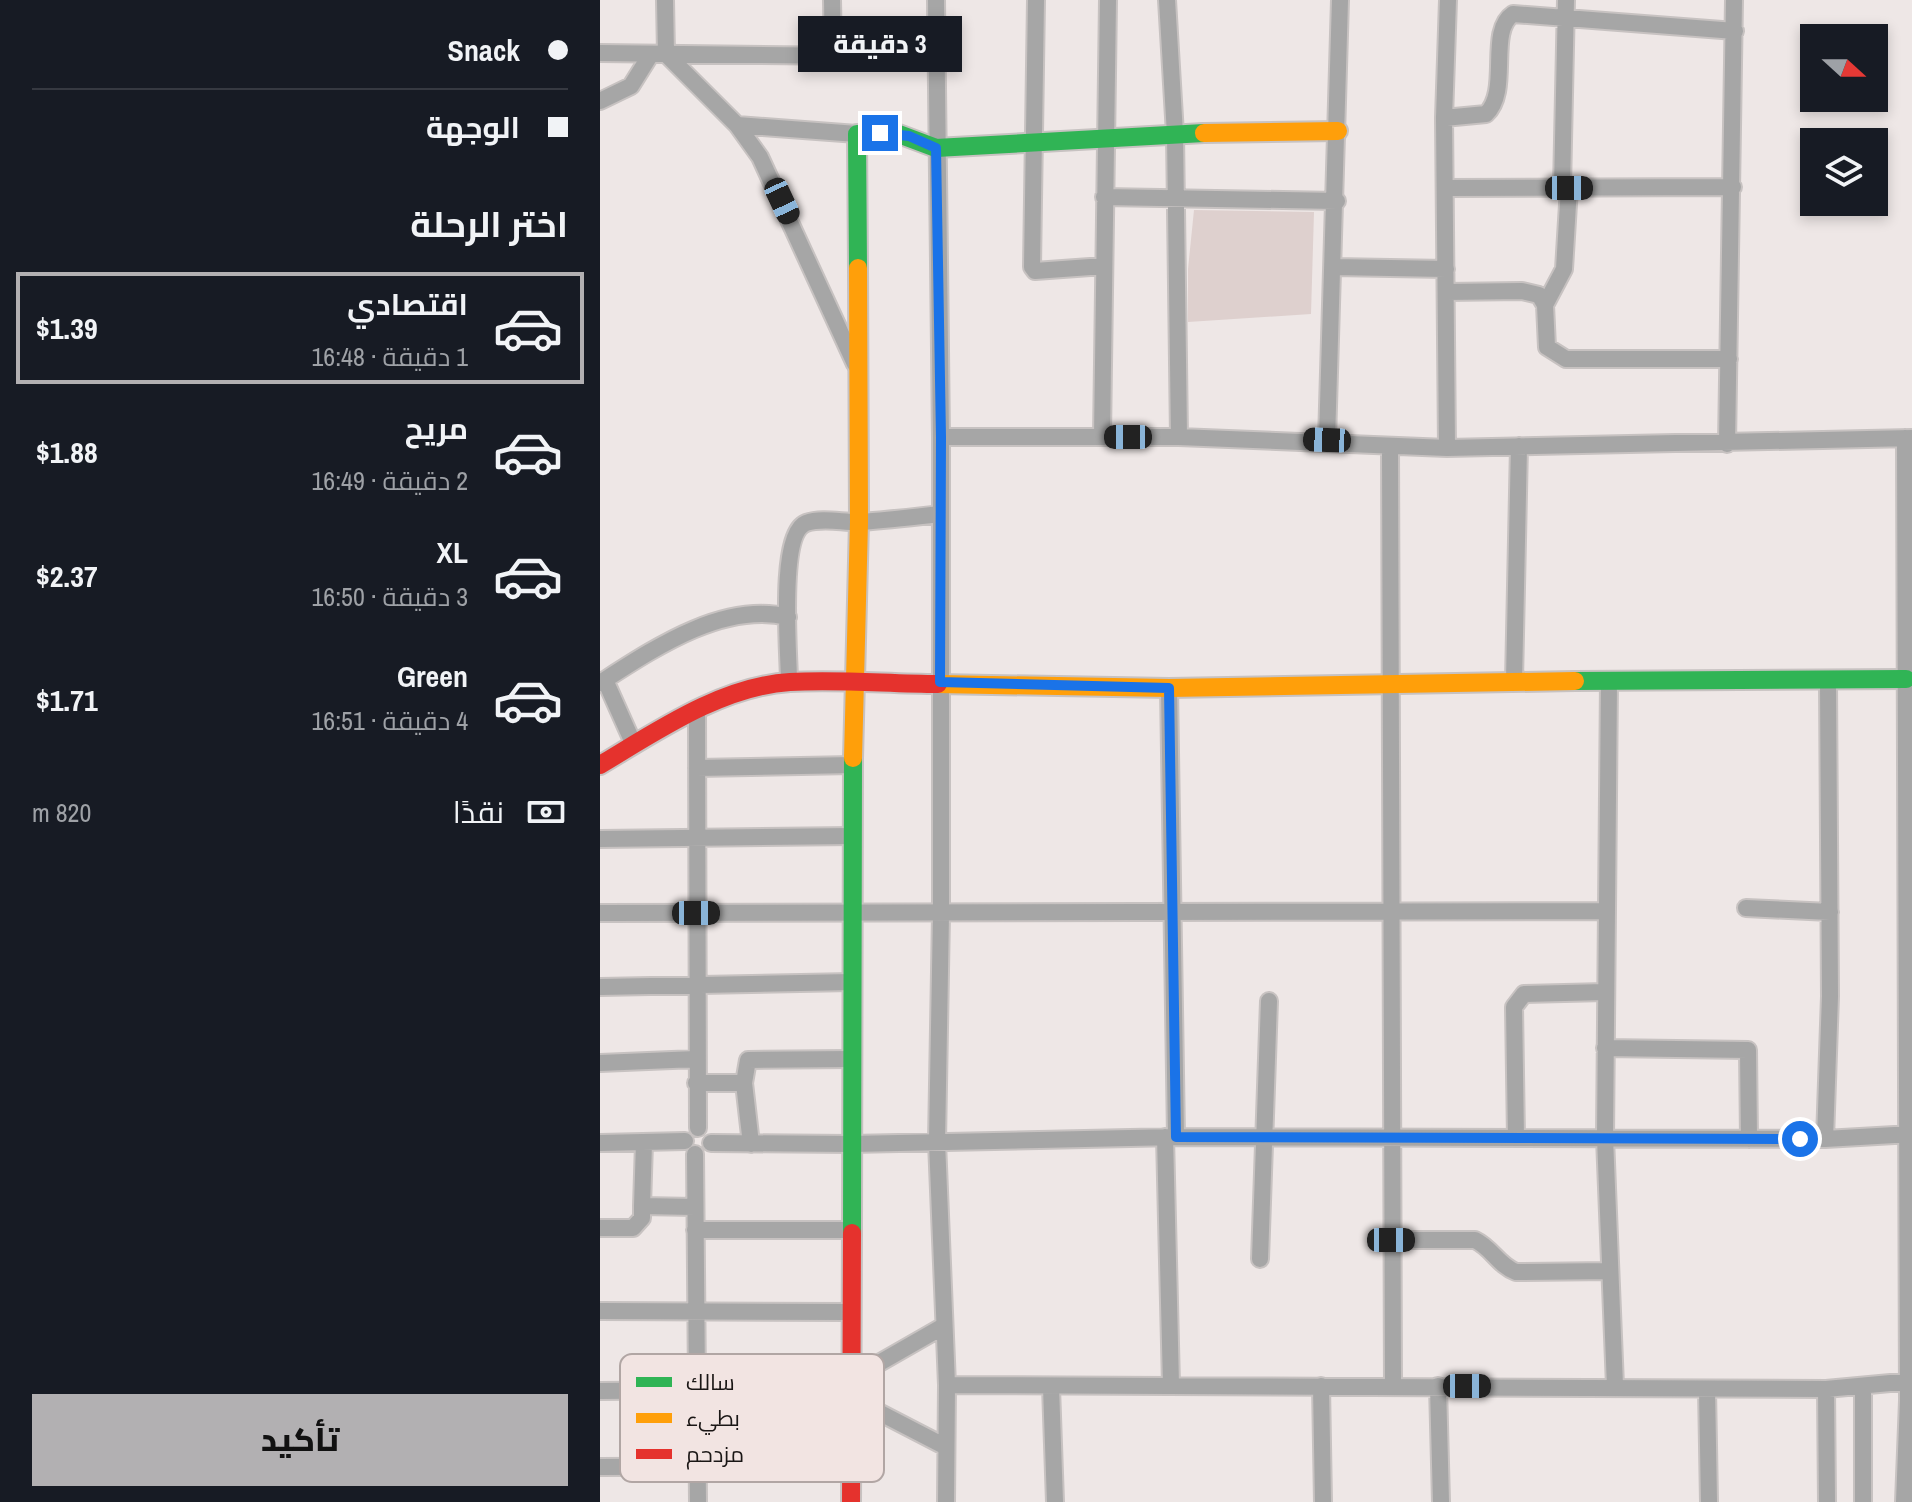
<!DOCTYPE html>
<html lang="ar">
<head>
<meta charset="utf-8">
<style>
  body { margin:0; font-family:"Archivo Narrow",Cairo,sans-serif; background:#20242c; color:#f1f3f6; direction:rtl; height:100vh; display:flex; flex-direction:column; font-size:30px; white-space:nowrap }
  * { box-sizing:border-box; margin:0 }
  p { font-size:26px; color:#9ea1a6 }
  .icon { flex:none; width:44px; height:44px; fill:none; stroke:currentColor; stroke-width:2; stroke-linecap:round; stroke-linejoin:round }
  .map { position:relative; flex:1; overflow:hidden; direction:ltr }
  .side { display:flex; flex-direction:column; background:#171b24; width:600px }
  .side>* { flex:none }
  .top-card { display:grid; align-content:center; height:176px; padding:0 32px; background:#171b24 }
  .needle { width:52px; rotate:111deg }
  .buttons { position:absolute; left:1200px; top:24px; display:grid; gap:16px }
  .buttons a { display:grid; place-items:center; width:88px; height:88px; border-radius:0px; background:#171b24; box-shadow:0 4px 12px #0003; font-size:40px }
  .end { position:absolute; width:36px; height:36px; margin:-18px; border:10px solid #1a73e8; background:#fff; box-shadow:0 0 0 4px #fff }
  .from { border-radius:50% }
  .bubble { position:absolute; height:56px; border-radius:0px; background:#171b24; box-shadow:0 4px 12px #0003; font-size:26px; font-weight:800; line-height:56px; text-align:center; direction:rtl }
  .car { position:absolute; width:24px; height:48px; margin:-24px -12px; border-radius:10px; box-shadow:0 0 6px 2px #0007; background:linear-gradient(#222 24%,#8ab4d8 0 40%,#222 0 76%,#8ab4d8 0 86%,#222 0) }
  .top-card b { display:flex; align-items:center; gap:28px; height:76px; font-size:30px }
  .top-card b+b { border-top:2px solid #363941 }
  .top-card i { width:20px; height:20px; background:#f1f3f6 }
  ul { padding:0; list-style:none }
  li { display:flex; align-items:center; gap:24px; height:112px; margin:0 16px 12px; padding:0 16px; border:4px solid transparent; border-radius:0px }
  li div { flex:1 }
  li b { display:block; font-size:30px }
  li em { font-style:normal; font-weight:800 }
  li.current { border-color:#b2b0b2 }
  li>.icon { width:72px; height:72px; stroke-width:1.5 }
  h2 { padding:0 32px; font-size:36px; line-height:96px }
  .pay { display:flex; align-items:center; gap:20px; height:88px; padding:0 32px; font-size:30px }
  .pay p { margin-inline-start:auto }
  .cta { display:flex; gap:16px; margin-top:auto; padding:16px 32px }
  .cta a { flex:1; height:92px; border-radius:0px; background:#b2b0b2; color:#111; font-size:32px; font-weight:800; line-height:92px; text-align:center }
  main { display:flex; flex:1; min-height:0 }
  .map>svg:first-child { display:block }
</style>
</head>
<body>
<main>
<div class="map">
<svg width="1312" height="1502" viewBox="0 0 1312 1502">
  <rect width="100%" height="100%" fill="#eee7e6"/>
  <path fill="#ded0ce" d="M594,210L714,212L711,314L588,322V269Z"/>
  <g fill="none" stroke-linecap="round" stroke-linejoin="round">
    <g stroke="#c7c2c1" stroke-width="20">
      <path id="street" d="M65,0L66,54L137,125L160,157L255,364
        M232,0L233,54
        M336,0L341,437V914L337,1142L347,1385L346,1502
        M436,0L432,267L435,271L504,266
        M567,0L575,134L579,437
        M0,53L336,57
        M0,101L31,86L51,54
        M844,118L886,114C911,91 887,31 913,14L1135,31
        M137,125L257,134
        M846,188L1133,187
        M962,188L966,0
        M504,197L737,201
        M734,267L846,269
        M846,292L922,291L939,295L945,305L947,347L966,359H1129
        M945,305L964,269L969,188
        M341,437H579L847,448L1312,438
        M502,437L508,0
        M727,440L740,0
        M1127,444L1134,0
        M790,447L793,1386
        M847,448L844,118L848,0
        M5,680L34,745
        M914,681L919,446
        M1009,681L1005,1138L1015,1386
        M189,682C189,654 178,534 206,523C223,517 244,523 261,522C288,520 314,517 341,514
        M0,683C53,649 123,601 188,617
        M569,688L576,1137
        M97,712L98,1128
        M97,768L253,765
        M0,839L253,836
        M1146,908L1230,912
        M0,913L1006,911
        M0,987L252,982
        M1005,1048L1148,1050L1149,1139
        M0,1063L96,1059
        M96,1083H144
        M565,1137L571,1385
        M916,1138L914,1007L924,994L1005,992
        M1225,1139L1230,996L1228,683
        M0,1143L85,1141
        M111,1143L251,1144L576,1137L1225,1139L1312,1134
        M151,1144L144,1083L148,1060L252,1059
        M95,1154L98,1502
        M42,1206L44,1143
        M0,1228H33L42,1218V1206L95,1207
        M95,1230H250
        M791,1240H875C892,1248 898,1265 916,1272L1010,1271
        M660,1259L669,1001
        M0,1311L251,1312
        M246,1382L342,1327
        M347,1385L1226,1389L1312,1381
        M721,1386L723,1502
        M838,1386L841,1502
        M451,1387L455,1502
        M1263,1387V1502
        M1107,1389L1109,1502
        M1226,1389L1227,1502
        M0,1391L234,1389L346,1447
        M0,1467L252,1466
        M1304,1502L1308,1401L1305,438"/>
    </g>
    <g stroke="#c7c2c1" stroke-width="22">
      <path id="fast" d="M258,268L257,134L296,133L336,148L604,133
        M975,681L1306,679
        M252,1233L253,758"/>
    </g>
    <g stroke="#c7c2c1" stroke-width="22">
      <path id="slow" d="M604,133L738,131
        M338,684L569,688L975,681
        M253,758L259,522L258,268"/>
    </g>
    <g stroke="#c7c2c1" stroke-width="22">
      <path id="jam" d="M0,765C57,731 122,686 190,682C239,679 289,684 338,684
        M251,1502L252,1233"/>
    </g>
    <use href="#street" stroke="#a6a6a6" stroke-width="16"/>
    <use href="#fast" stroke="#30b455" stroke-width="18"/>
    <use href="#slow" stroke="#ff9f0a" stroke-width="18"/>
    <use href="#jam" stroke="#e5322d" stroke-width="18"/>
  </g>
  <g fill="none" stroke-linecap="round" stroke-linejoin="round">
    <path stroke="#1a73e8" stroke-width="10" d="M280,133L309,136L336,148L341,437L340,682L569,688L576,1137L1200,1139"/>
  </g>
  <rect x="20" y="1354" width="264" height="128" rx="12" fill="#f2e4e2" stroke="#b1a6a4" stroke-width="2"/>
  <rect x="36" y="1377" width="36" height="10" fill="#30b455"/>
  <rect x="36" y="1413" width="36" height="10" fill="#ff9f0a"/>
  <rect x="36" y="1449" width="36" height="10" fill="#e5322d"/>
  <g font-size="22" fill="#1a1615">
    <text x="86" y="1390">سالك</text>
    <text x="86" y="1426">بطيء</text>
    <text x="86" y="1462">مزدحم</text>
  </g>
</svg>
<div class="buttons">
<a><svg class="needle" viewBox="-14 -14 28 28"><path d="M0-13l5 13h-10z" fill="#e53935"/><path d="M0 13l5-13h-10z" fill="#9ea1a6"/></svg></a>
<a><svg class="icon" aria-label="layers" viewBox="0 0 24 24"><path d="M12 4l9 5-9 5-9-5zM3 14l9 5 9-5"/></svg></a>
</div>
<i class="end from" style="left:1200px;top:1139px"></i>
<i class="end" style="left:280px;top:133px"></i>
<div class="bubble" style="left:198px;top:16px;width:164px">3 دقيقة</div>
<i class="car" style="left:969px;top:188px;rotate:90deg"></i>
<i class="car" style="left:182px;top:201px;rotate:155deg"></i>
<i class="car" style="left:528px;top:437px;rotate:270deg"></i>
<i class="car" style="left:727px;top:440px;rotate:272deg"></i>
<i class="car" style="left:96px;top:913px;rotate:90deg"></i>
<i class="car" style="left:791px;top:1240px;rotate:90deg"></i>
<i class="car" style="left:867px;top:1386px;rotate:90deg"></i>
</div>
<section class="side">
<div class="top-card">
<b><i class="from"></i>Snack</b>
<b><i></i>الوجهة</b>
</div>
<h2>اختر الرحلة</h2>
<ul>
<li class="current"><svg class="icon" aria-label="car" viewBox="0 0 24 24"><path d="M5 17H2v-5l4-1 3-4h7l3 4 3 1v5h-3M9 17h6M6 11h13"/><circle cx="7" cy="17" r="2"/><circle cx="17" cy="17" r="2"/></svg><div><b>اقتصادي</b><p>1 دقيقة · 16:48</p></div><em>$1.39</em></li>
<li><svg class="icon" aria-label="car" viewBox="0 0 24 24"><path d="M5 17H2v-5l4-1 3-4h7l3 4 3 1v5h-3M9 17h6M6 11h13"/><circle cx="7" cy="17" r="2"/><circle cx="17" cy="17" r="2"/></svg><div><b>مريح</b><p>2 دقيقة · 16:49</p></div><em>$1.88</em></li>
<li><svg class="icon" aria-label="car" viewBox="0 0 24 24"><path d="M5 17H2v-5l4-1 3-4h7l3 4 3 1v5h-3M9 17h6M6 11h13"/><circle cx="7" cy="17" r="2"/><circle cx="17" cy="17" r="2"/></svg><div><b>XL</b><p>3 دقيقة · 16:50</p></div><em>$2.37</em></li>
<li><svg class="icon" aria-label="car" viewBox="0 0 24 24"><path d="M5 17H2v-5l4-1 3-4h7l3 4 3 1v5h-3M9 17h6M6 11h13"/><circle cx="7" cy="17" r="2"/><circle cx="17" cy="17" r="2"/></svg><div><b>Green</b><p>4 دقيقة · 16:51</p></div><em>$1.71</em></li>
</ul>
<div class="pay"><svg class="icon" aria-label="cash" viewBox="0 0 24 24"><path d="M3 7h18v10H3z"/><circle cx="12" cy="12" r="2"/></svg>نقدًا<p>820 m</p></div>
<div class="cta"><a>تأكيد</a></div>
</section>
</main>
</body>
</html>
